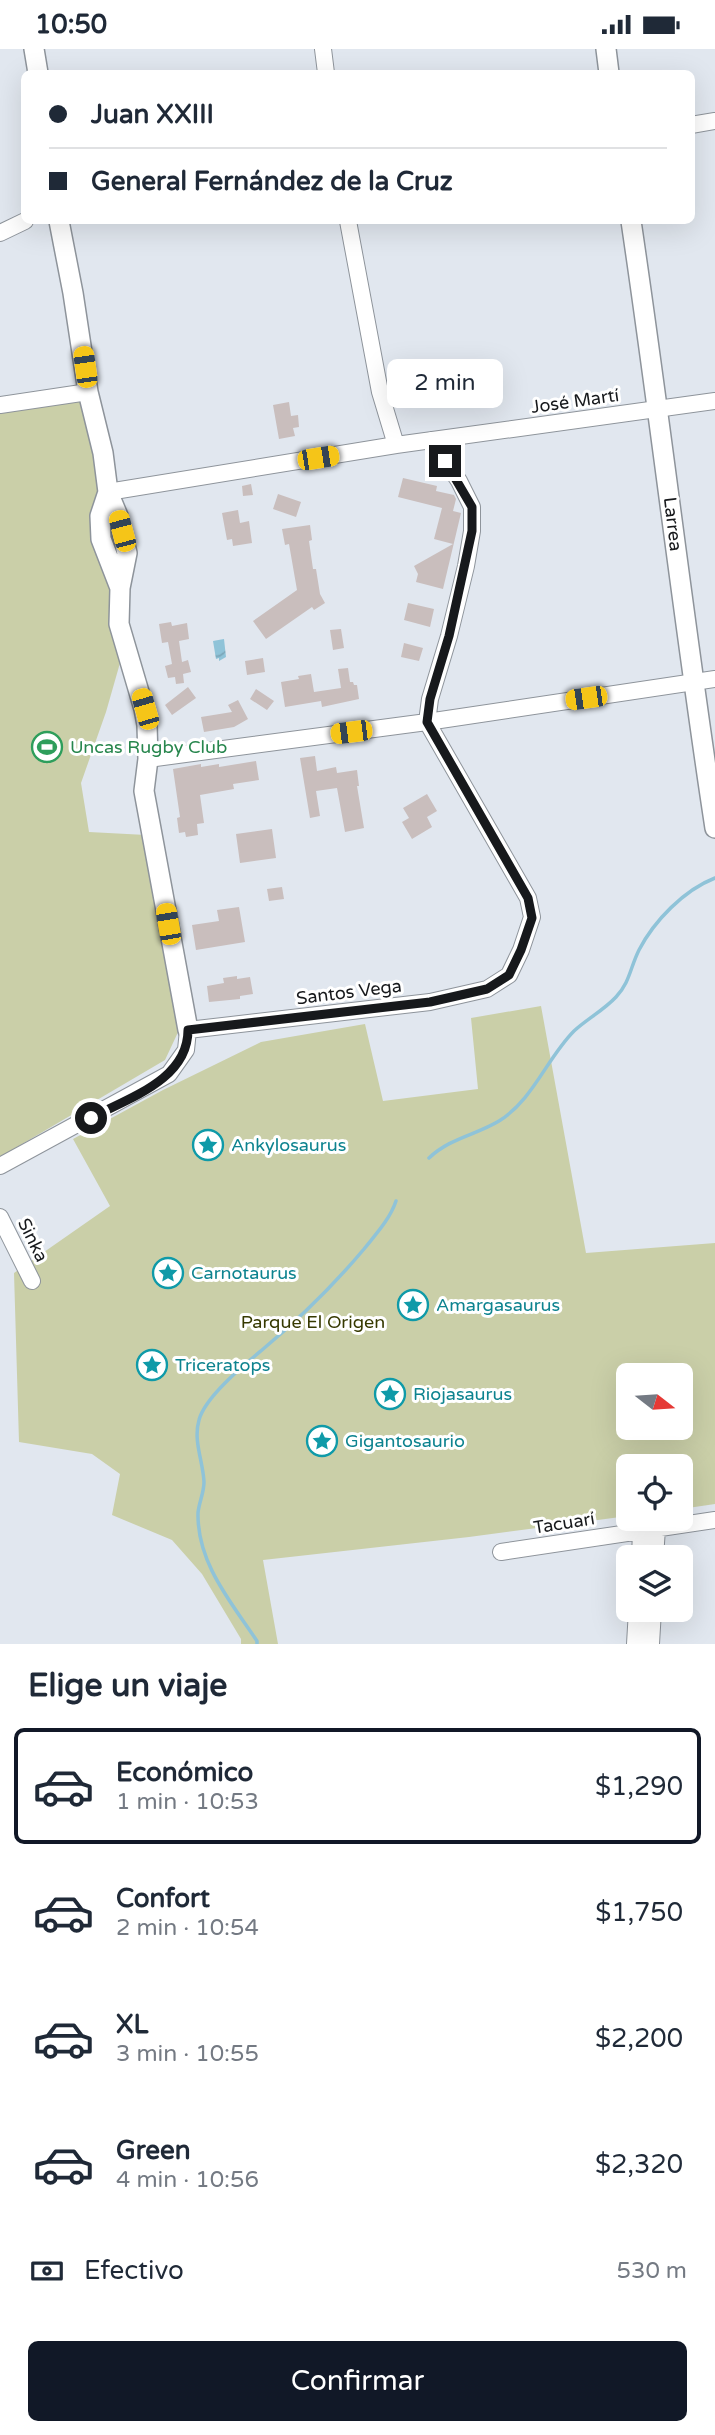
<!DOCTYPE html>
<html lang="es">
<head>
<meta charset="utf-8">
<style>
  body { margin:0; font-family:"Varela Round",sans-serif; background:#f6f6f7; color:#1f2937; height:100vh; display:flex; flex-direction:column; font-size:26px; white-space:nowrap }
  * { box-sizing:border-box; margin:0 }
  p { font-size:23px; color:#747a83 }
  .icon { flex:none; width:38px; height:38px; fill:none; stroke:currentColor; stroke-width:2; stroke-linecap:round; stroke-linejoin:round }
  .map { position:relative; height:1595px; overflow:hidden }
  .side { display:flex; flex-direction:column; background:#fff; flex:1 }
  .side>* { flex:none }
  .guide { position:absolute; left:21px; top:21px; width:674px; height:154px; border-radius:10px; box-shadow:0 7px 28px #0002; display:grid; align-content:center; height:154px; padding:0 28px; background:#fff }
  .needle { width:46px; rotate:107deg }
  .buttons { position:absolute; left:616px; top:1314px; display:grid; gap:14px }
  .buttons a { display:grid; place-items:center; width:77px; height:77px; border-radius:10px; background:#fff; box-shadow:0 7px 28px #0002; font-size:35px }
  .end { position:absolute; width:32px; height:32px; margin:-16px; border:9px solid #17191c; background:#fff; box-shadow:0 0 0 4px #fff }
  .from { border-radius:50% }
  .bubble { position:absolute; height:49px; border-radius:10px; background:#fff; box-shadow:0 7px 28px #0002; font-size:23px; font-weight:600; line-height:49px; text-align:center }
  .car { position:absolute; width:21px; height:42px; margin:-21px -10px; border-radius:9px; box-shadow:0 0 5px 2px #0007; background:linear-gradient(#f5c518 24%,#345 0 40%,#f5c518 0 76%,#345 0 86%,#f5c518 0) }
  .guide b { display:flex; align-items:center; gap:24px; height:66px; font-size:26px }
  .guide b+b { border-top:2px solid #e0e1e3 }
  .guide i { width:18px; height:18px; background:#1f2937 }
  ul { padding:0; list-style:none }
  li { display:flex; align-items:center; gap:21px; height:116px; margin:0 14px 10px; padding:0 14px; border:4px solid transparent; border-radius:10px }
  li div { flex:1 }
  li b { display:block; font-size:26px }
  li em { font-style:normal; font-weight:600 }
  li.current { border-color:#111827 }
  li>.icon { width:63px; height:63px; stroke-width:1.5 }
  h2 { padding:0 28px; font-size:32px; line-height:84px }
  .pay { display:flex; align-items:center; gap:18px; height:77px; padding:0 28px; font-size:26px }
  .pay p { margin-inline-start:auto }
  .primary-button { display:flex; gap:14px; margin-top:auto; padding:14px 28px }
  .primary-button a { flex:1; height:80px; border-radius:10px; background:#111827; color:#fff; font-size:28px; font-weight:600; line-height:80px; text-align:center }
  .status { display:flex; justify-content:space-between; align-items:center; height:49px; padding:0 35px; background:#fff; direction:ltr }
  .status svg { height:19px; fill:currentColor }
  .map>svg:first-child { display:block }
</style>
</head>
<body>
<div class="status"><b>10:50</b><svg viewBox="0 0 49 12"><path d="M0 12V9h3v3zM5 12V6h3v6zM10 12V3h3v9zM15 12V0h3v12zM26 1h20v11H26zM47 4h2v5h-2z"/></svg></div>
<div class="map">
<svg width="715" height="1595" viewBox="0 0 715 1595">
  <defs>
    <pattern id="water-waves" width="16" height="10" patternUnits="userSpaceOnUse" patternTransform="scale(1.75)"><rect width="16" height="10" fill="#8fc3d8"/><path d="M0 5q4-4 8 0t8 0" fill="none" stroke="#7ba7b9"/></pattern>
  </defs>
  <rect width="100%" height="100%" fill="#e1e7ef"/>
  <path fill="#cacfa8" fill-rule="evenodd" d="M76,351L80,353L95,386L110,528L122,607L106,663L81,734L89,783L146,786L180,979L165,1011L0,1108V363Z
    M541,957L586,1204L715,1194V1455L681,1460V1418H628V1467L469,1488L263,1511L278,1595H241V1590L202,1525L172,1491L112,1466L120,1425L92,1405L19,1393L14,1224L110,1157L73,1090L163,1041L261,993L365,975L383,1052L478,1040L471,969ZM628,1326H681V1379H628Z"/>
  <path fill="url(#water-waves)" d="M224,590L226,608L219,612V609L216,610L213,592Z"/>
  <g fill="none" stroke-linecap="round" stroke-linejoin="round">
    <path stroke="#8fc3d8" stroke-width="3.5" d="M429,1109C450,1089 476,1086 499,1072C533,1051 547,1009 574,982C587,970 604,961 616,948C630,933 630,919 639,901C654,872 684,841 715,829
      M257,1595V1592C231,1553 197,1514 198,1464C199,1453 204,1444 204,1433C203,1412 193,1392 199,1371C205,1348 244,1316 262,1301C299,1270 333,1237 364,1200C376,1185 390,1170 396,1152"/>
  </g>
  <path fill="#c9bebd" d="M289,353L291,367L298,366L299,378L293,379L295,387L279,390L273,356Z
    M403,429L437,437L436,442L454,446L456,450L453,462L461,464L443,540L416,533L418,525L414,517L453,495L434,490L442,459L398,448Z
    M251,435L253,446L243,447L242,437Z
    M278,445L301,453L296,468L273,460Z
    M238,461L240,474L249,472L252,494L233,497L232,490L227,491L222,464Z
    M310,476L312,491L309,492L313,520H316L320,545L325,554L314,561L312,558L266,590L253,572L297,541L289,495L285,496L282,480Z
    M408,554L434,560L430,578L404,571Z
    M171,573L172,577L187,574L189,590L179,592L182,613L188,611L191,623L183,625L184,634L176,635L175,628L168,629L165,617L172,615L168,593L162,594L159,575Z
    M341,580L344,599L333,601L330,581Z
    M404,594L423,599L419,612L401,608Z
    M263,609L265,623L247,626L245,612Z
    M348,619L350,633H353L354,636H357L359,650L322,658L321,652L285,658L281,633L299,630L298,627L311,625L314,643L341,639L338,620Z
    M188,638L196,649L172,666L165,656Z
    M256,640L274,652L267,661L250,650Z
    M238,651L248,670L234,678L204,683L201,668L232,663L228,656Z
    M315,707L317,722L336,718L337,724L357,721L359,737H357L364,779L345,783L337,739L316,742L320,767L310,769L300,709Z
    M256,712L259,731L233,735L234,740L200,746L204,774L197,775L198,786L186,788L185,783L179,784L177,769L180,768L173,720L201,715V718L219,715V718Z
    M427,745L437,762L427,768L432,778L412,790L402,773L409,769L403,759Z
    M272,780L276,809L240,814L236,785Z
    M282,838L284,850L269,852L267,840Z
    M239,858L245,893L196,901L192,876L219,872L217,861Z
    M237,927V930L250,928L253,945L240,947V950L209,953L207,937L224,934L223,929Z"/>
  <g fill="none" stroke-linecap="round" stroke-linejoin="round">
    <g stroke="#8e949b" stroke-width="18">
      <path id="minor" d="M323,0L326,24
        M691,76L715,72
        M348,172L380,343L396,396
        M0,184L25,172
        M0,356L88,343
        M108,443L396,396L715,352
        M148,710L427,673L715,630
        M0,1117L169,1025L186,1001L188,981L430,953L487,940L509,926L521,901L532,868L528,849L427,673L430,650L449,587L466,517L472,482V458L459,432L431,391
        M0,1168L32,1232
        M501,1503L715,1471
        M640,1508L641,1482
        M655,1508L657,1480
        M635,1595L637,1561
        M651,1595L653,1561"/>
    </g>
    <g stroke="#8e949b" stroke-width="22">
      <path id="tertiary" d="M34,0L38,24
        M606,0L609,24
        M59,172L73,244L88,343L103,404L108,443L118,467L127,504L120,539L119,575L144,660L147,676L148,710L144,742L188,981
        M631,172C661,374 684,577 715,779
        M108,443L100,467L101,490L120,539"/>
    </g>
    <use href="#minor" stroke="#fff" stroke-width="16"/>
    <use href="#tertiary" stroke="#fff" stroke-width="19"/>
  </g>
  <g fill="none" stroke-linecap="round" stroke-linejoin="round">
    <path stroke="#17191c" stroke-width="9" d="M91,1069C128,1049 188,1031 188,981L430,953L487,940L509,926L521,901L532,869L528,849L427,673L430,650L449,587L472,482V458L445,412"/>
  </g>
  <defs>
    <g id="stadium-ring" transform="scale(1.575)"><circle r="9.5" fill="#fff" stroke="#2e9e5b" stroke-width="1.5"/><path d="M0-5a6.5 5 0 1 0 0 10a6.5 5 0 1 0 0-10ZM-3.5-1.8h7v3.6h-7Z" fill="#2e9e5b"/></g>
    <g id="sight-ring" transform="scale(1.575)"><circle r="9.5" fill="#fff" stroke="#0f9aa8" stroke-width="1.5"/><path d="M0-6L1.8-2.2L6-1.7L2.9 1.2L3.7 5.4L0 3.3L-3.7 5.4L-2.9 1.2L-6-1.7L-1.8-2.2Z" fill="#0f9aa8"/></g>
  </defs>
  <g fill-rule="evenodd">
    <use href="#stadium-ring" x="47" y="698"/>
    <use href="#sight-ring" x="208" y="1096"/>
    <use href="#sight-ring" x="168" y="1224"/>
    <use href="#sight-ring" x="413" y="1256"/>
    <use href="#sight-ring" x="152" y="1316"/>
    <use href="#sight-ring" x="390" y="1345"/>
    <use href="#sight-ring" x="322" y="1392"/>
  </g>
  <g text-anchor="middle" stroke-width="6" stroke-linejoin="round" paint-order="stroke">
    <g font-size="18" fill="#17191c" stroke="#fff">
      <text transform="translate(575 352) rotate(-8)" y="6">José Martí</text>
      <text transform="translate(673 475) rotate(83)" y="6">Larrea</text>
      <text transform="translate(349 943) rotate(-7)" y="6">Santos Vega</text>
      <text transform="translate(33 1191) rotate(64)" y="6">Sinka</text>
      <text transform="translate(564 1474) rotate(-9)" y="6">Tacuarí</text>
    </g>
    <g font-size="18" fill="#27864d" stroke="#fff" text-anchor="start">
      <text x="70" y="704">Uncas Rugby Club</text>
    </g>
    <g font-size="18" fill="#0d838f" stroke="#fff" text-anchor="start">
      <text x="231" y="1102">Ankylosaurus</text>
      <text x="191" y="1230">Carnotaurus</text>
      <text x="436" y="1262">Amargasaurus</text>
      <text x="175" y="1322">Triceratops</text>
      <text x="413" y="1351">Riojasaurus</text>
      <text x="345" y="1398">Gigantosaurio</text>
    </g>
    <g font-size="18" fill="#363900" stroke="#fff">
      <text x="313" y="1279">Parque El Origen</text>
    </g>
  </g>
</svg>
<div class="buttons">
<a><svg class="needle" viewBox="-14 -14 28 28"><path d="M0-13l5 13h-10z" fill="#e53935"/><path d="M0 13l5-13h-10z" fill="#747a83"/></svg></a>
<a><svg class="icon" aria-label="locate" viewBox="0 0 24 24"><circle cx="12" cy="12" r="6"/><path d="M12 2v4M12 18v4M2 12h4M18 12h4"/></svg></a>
<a><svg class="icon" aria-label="layers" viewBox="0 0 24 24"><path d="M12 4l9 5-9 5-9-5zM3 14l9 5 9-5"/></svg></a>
</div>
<i class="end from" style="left:91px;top:1069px"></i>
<i class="end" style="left:445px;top:412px"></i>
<div class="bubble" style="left:387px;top:310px;width:116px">2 min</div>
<i class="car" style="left:85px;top:318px;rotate:352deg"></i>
<i class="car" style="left:318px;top:409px;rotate:81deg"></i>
<i class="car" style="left:122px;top:482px;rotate:345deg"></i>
<i class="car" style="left:586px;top:649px;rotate:262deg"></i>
<i class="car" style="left:145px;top:660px;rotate:344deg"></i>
<i class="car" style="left:351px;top:683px;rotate:263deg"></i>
<i class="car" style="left:168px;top:875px;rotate:350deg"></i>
<div class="guide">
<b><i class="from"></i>Juan XXIII</b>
<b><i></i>General Fernández de la Cruz</b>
</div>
</div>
<section class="side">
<h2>Elige un viaje</h2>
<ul>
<li class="current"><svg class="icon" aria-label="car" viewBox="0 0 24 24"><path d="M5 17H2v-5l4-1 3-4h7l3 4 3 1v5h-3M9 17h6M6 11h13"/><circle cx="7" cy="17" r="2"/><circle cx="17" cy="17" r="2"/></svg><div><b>Económico</b><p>1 min · 10:53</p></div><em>$1,290</em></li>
<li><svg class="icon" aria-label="car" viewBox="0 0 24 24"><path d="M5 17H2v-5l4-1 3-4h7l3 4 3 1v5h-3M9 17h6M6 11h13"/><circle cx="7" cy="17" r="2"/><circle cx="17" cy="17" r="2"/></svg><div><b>Confort</b><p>2 min · 10:54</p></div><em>$1,750</em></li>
<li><svg class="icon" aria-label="car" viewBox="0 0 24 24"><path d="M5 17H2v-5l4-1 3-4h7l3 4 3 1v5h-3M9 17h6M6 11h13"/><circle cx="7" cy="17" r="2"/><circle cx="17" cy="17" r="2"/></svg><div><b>XL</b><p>3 min · 10:55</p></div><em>$2,200</em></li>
<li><svg class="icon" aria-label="car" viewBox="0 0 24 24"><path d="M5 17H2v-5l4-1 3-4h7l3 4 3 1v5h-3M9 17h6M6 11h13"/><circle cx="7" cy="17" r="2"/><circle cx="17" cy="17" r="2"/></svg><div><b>Green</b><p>4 min · 10:56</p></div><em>$2,320</em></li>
</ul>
<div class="pay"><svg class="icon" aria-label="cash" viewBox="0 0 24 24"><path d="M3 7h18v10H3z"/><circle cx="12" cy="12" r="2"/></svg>Efectivo<p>530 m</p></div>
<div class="primary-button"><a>Confirmar</a></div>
</section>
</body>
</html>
